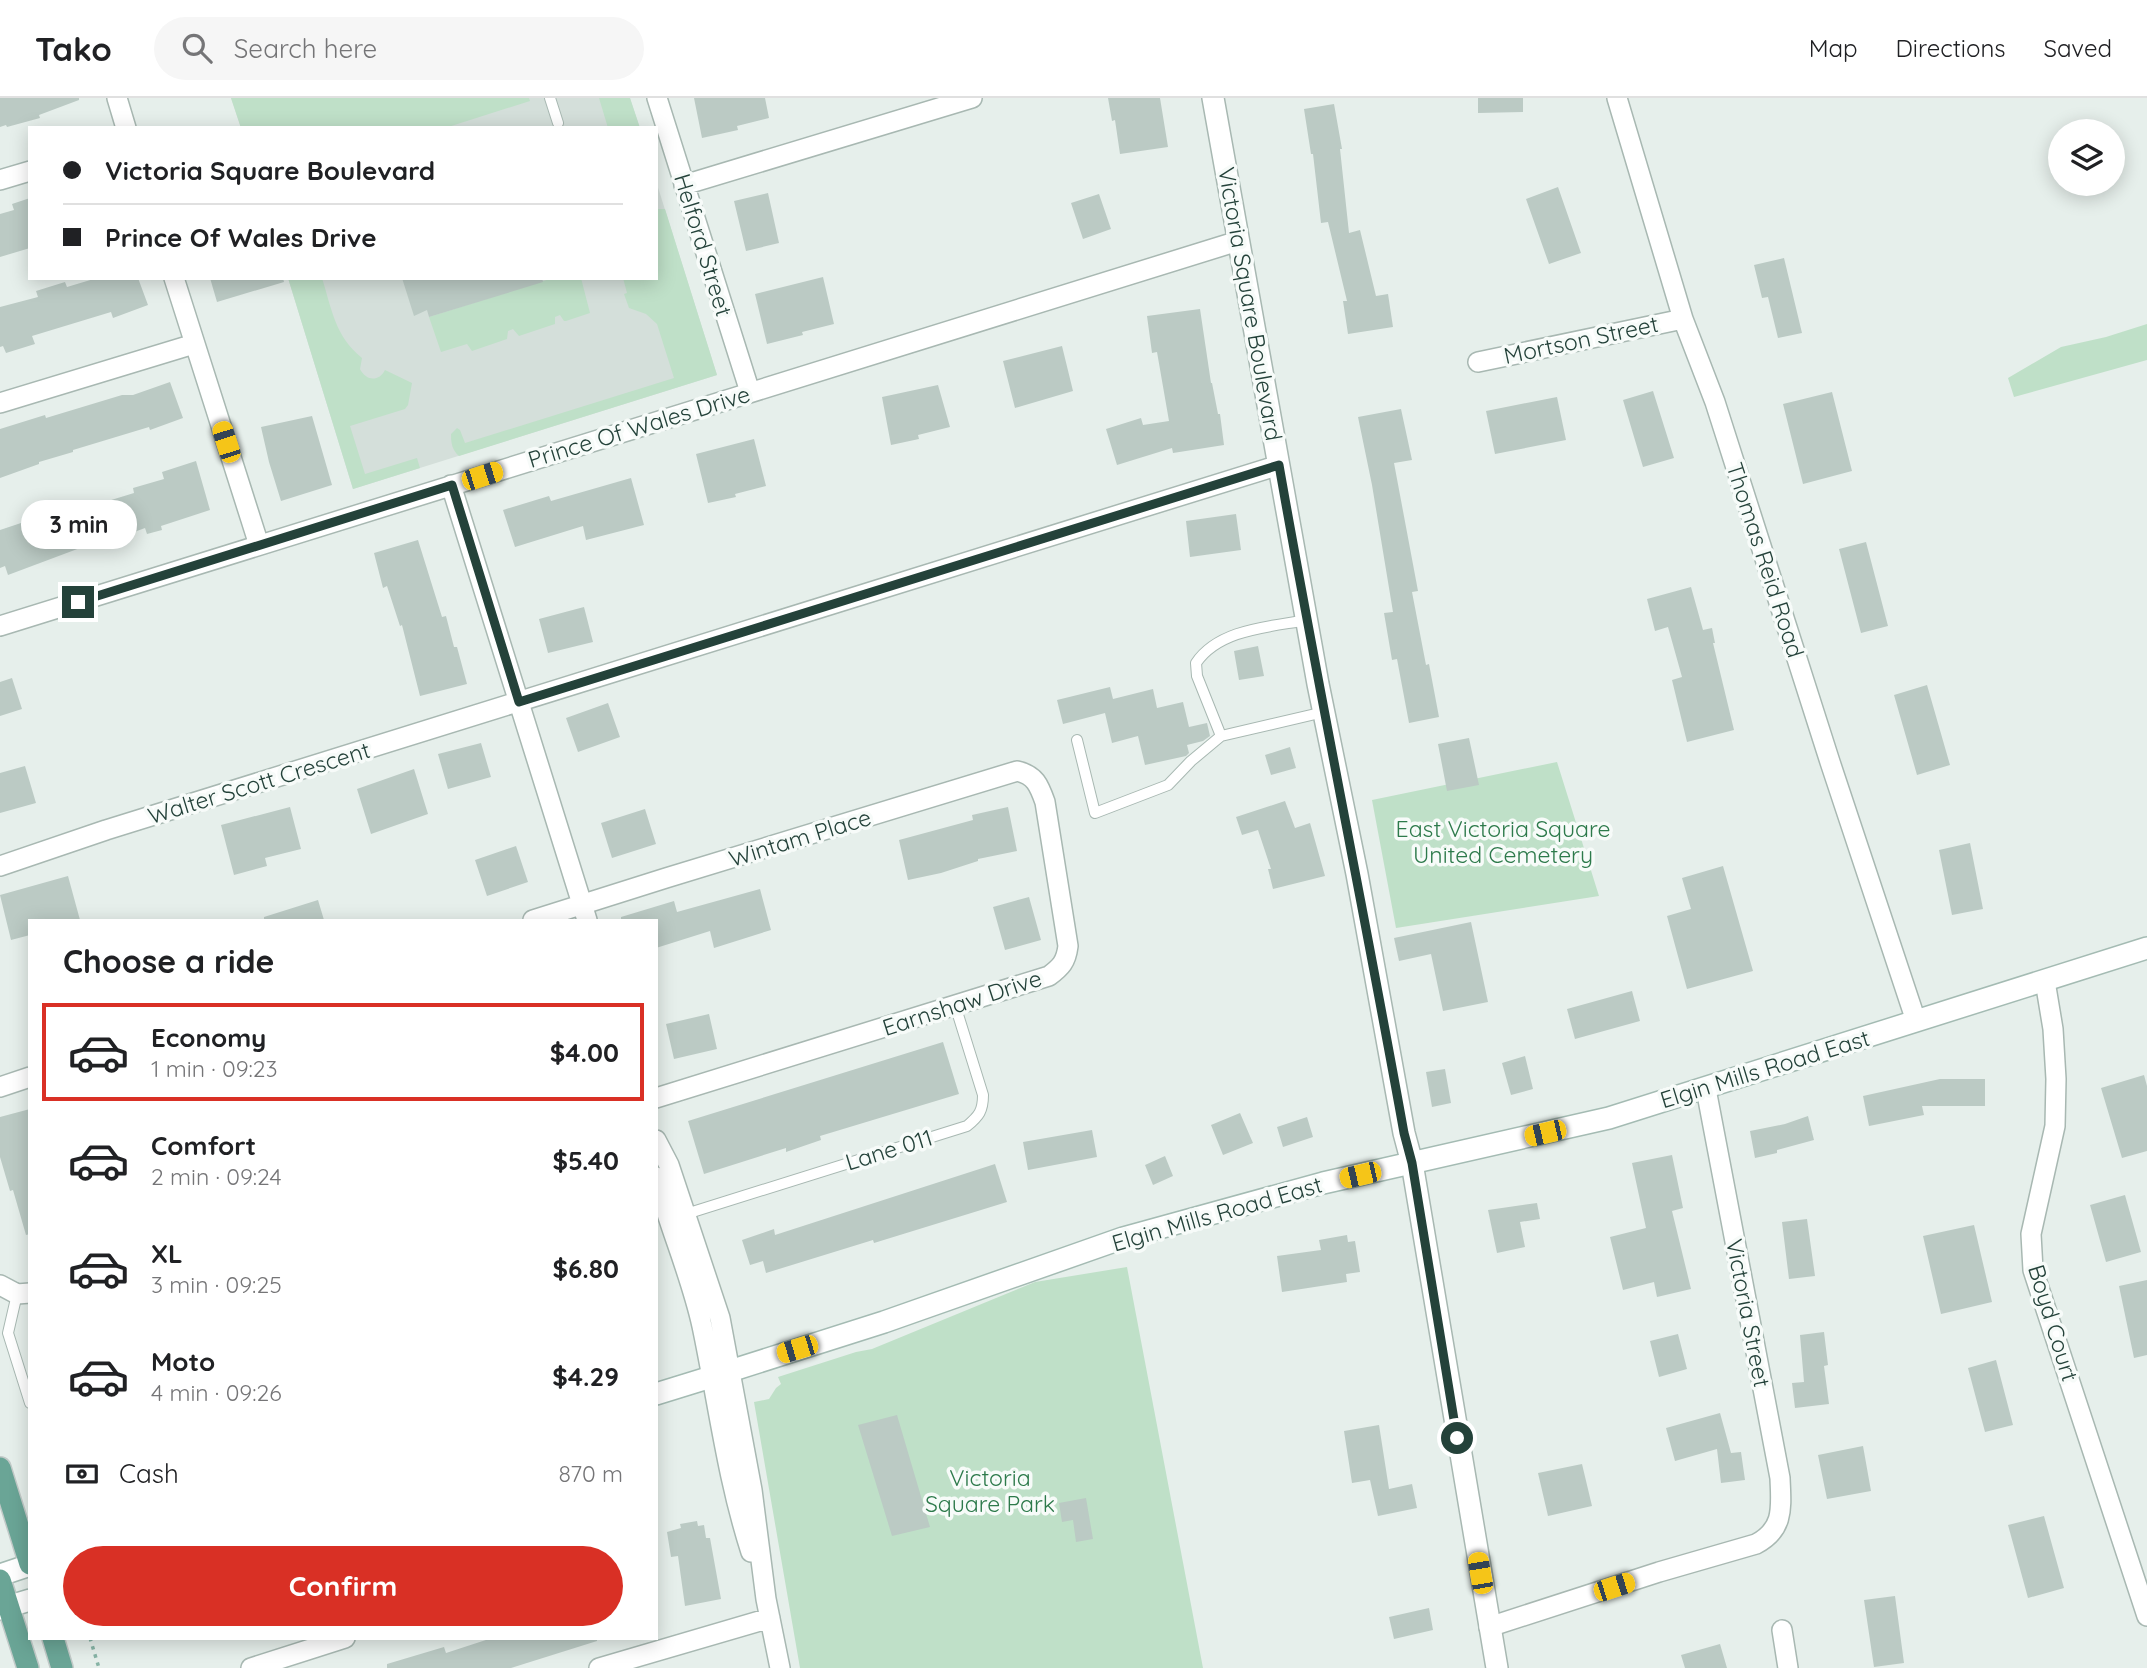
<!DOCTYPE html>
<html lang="en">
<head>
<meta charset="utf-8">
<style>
  body { margin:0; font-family:Quicksand,sans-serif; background:#f6f6f6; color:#202124; height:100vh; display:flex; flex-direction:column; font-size:26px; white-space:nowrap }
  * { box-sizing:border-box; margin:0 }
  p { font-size:23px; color:#757577 }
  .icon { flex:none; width:38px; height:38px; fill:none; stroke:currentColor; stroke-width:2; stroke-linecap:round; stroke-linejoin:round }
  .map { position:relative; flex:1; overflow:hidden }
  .panel { position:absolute; left:28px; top:821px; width:630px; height:721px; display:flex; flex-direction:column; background:#fff; border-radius:0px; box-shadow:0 4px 18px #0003 }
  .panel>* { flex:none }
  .top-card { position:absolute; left:28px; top:28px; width:630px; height:154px; border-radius:0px; box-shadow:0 4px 18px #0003; display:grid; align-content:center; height:154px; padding:0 35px; background:#fff }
  .buttons { position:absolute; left:2048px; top:21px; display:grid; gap:14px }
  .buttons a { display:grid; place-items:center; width:77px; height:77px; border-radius:50%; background:#fff; box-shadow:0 4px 18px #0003; font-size:35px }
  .end { position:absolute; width:32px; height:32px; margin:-16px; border:9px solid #24423a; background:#fff; box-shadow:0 0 0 4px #fff }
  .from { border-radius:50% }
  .bubble { position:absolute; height:49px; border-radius:24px; background:#fff; box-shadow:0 4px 18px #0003; font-size:23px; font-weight:800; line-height:49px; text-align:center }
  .car { position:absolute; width:21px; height:42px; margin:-21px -10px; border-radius:9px; box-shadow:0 0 5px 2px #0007; background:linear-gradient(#f5c518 24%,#345 0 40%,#f5c518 0 76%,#345 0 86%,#f5c518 0) }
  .top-card b { display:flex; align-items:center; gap:24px; height:66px; font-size:26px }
  .top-card b+b { border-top:2px solid #e0e0e0 }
  .top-card i { width:18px; height:18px; background:#202124 }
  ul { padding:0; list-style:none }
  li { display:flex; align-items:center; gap:21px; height:98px; margin:0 14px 10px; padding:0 21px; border:4px solid transparent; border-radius:0px }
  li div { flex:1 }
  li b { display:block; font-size:26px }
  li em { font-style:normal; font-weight:800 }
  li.current { border-color:#d93025 }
  li>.icon { width:63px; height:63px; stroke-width:1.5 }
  h2 { padding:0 35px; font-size:32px; line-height:84px }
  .pay { display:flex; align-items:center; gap:18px; height:77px; padding:0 35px; font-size:26px }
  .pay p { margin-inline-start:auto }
  .button { display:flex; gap:14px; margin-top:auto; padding:14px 35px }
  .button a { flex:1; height:80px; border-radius:42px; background:#d93025; color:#fff; font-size:28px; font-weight:800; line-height:80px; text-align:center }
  header { display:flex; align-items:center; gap:42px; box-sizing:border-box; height:98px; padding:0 35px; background:#fff; border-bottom:2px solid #e0e0e0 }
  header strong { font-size:33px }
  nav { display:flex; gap:38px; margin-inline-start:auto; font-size:24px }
  .search { width:490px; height:63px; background:#f6f6f6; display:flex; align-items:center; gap:18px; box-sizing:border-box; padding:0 24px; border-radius:38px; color:#757577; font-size:26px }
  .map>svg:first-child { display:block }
</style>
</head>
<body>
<header>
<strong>Tako</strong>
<div class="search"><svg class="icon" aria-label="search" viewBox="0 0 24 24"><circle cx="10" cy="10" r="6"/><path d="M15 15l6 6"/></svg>Search here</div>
<nav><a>Map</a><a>Directions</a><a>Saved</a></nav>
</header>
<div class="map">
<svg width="2147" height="1570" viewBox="0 0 2147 1570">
  <rect width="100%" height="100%" fill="#e6efeb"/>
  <path fill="#d4dfda" d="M231,0H630L640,30H241Z
    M656,83L717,277L353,391L288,180H656Z"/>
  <path fill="#bfe0c8" d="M231,0H529L530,3L445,30H241Z
    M599,0H630L640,30H608Z
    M656,111H665L717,277L459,358C452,352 451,345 451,336L457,330L460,332L465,345L674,280L657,226L646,216L629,210L624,196L627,195L623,180H656Z
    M288,180H322C332,212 335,238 362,260L360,271C366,283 379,284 385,272L412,285L408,307L405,311L350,328L365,376L417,360L420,370L353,391Z
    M553,180H581L590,215L566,223H564L560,217L555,219V226L519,238L513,231L508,233L507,241L472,253L467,246L441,254L429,219Z
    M2147,226V262L2014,299L2008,280L2061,249L2106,239Z
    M1557,664L1599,798L1396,830L1372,702Z
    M1127,1169L1203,1570H800L754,1304L769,1301L776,1290L781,1286L778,1279L856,1254L872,1251L1035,1184Z"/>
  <path fill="#bbcac4" d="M0,0H79V2L39,17L40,20L7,29L6,27L0,29Z
    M694,0H765L769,20L737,28L738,32L702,40Z
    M1108,0H1160L1168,49L1120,56L1115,22L1112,23Z
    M1478,0H1523V14L1478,15Z
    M1334,6L1342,51H1340L1349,135L1360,132L1376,198L1388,196L1393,229L1348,236L1343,203H1347L1328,124L1321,125L1313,56H1311L1304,11Z
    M1558,89L1581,155L1549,166L1526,101Z
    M768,95L779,145L746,153L734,103Z
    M1099,96L1111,131L1083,141L1071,105Z
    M30,100V150L0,159V116L14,112L12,106Z
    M1784,160L1802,235L1778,240L1768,199L1762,200L1754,167Z
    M823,179L834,226L802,234L803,237L767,246L755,196Z
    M97,180H138L148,207L113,220L111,214L32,238L35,246L6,255L3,248L0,249V209L38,199L36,193L65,184L67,189Z
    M210,180H283L284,184L217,204Z
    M402,180H542L543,184L429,219L427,212L414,218Z
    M1200,211L1211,285H1212L1218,316H1220L1224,347L1173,355L1172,350L1117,367L1106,331L1141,320L1143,327L1169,323L1157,254L1152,255L1147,218Z
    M1062,248L1073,293L1015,310L1003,263Z
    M170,284L183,320L150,332L149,329L73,352V354L39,364V366L0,380V331L45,317L46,320L122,297H133Z
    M938,287L950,329L918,337L919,341L891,347L882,299Z
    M1653,293L1674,360L1643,369L1623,302Z
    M1832,294L1852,373L1803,386L1783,306Z
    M1557,299L1566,342L1495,356L1486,313Z
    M1401,311L1412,362L1394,365L1418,493L1412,494L1426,567L1429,566L1439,619L1409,625L1397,561L1392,562L1384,515L1393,514L1372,387L1358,319Z
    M312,318L332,387L281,403L269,364L261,329Z
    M754,341L766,388L735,396L736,399L708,405L696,356Z
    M196,363L210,412L161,428L162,432L147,436L145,430L89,451L88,447L8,477L5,468L0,470V432L42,418L40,412L65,404L69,415L134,395L133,390L164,381L162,374Z
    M631,380L644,427L586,442L583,428L515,449L503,412L549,398L551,403Z
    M1236,416L1241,452L1190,459L1186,423Z
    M418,442L442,519L446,518L454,549H457L467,586L420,598L402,527L400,528L387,488L383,490L374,455Z
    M1866,444L1888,528L1861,535L1839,451Z
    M1691,489L1703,532L1712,530L1715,545H1713L1734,632L1687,644L1672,582L1682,579L1668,529L1655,533L1647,501Z
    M584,509L593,544L548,555L539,521Z
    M1258,548L1264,578L1239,582L1234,553Z
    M12,580L22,611L0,618V584Z
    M1927,587L1950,667L1917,677L1894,597Z
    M1110,589L1113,601L1153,591L1157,610L1183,604L1189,629L1207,625L1210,638L1203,643L1187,647L1189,655L1186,658L1145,667L1138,638L1112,645L1105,615L1063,626L1057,602Z
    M608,605L620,639L578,654L566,620Z
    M1469,640L1479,687L1447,693L1438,646Z
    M481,645L491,679L448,691L438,656Z
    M1290,649L1296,670L1271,677L1265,657Z
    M25,668L36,705L0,715V675Z
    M414,671L428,716L371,736L357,691Z
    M1285,703L1295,730L1310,725L1325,778L1273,791L1268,771H1271L1258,732L1242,737L1236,719Z
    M290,709L301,751L265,760L267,768L234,777L221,727Z
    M1008,709L1017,753L978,761V763L941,775L908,782L899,742L973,722L972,717Z
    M645,711L656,746L612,760L601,725Z
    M1970,745L1983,811L1952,817L1939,752Z
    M516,748L528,784L487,798L475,762Z
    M1723,768L1753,873L1687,891L1667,818L1691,811L1682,780Z
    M68,778L80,822H30V837L11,842L0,797Z
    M760,791L771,832L714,850L710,833L656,850V822H621V819L674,803L677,814Z
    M1029,799L1041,842L1005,852L993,809Z
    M318,802L324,822H264V819Z
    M1471,824L1488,904L1443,913L1431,856L1399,863L1394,840Z
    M1632,893L1640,923L1575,941L1567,911Z
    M709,916L717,951L674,961L666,926Z
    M943,944L959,996L820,1038L821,1042L786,1054V1050L704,1076L688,1023Z
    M1525,958L1533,991L1511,997L1502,965Z
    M1445,971L1451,1005L1432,1009L1426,974Z
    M2144,977L2147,988V1053L2122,1060L2101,990Z
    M1940,981H1985V1008H1922L1924,1017L1869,1028L1863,998Z
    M30,1011V1136L26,1137L13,1092L10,1093L0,1059V1019Z
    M1240,1015L1253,1045L1223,1057L1211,1027Z
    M1808,1018L1814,1042L1777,1052V1055L1755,1060L1750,1033L1785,1026Z
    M1307,1019L1313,1039L1283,1049L1277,1029Z
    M1092,1032L1097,1059L1028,1072L1023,1044Z
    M1672,1057L1683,1110L1672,1113L1691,1191L1657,1199L1654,1184L1623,1192L1610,1139L1646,1130L1632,1065Z
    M1165,1058L1173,1078L1153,1087L1145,1067Z
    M995,1066L1007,1104L874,1145L873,1142L766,1175L763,1163L750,1167L742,1142L774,1131L775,1137Z
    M2125,1097L2141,1154L2106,1164L2090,1107Z
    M1537,1105L1540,1121L1520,1124L1525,1149L1497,1155L1488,1112Z
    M1807,1121L1815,1178L1789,1181L1782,1124Z
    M1974,1127L1992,1204L1941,1216L1923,1138Z
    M1347,1137L1348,1144L1355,1143L1360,1174L1346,1176L1347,1184L1282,1194L1277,1158L1321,1152L1319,1142Z
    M2147,1182V1257L2134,1260L2119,1188Z
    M1824,1234L1828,1267L1824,1268L1829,1306L1795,1310L1792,1285L1804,1284L1800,1237Z
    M1678,1236L1687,1271L1659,1279L1650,1243Z
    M1996,1262L2013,1327L1985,1334L1968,1270Z
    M1720,1315L1731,1355L1741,1354L1745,1382L1721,1385L1717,1351L1675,1363L1666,1330Z
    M897,1317L930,1429L892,1438L858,1327Z
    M1379,1327L1389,1391L1412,1386L1417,1410L1378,1418L1370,1382L1352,1385L1344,1333Z
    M1863,1348L1871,1393L1827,1401L1818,1357Z
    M1582,1366L1592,1408L1548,1418L1538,1375Z
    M1086,1400L1093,1441L1076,1444L1073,1422L1062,1424L1059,1405Z
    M2044,1418L2064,1490L2028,1500L2008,1427Z
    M697,1423L698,1428L704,1427L706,1440H710L721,1501L685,1508L678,1458L671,1459L667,1434L681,1430L680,1426Z
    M1895,1498L1904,1565L1874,1569L1864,1502Z
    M1429,1510L1433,1532L1394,1541L1389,1519Z
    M492,1540H597V1543L511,1570H387V1566L444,1549L446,1555Z
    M1720,1546L1727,1570H1685L1681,1557Z"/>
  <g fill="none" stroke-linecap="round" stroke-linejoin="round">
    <g stroke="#a8b8b2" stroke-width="12">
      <path id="service" d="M550,0L558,25
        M1221,638L1197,578L1196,565C1219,531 1269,529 1307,522
        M1077,642L1095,715L1168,687L1191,663L1221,638L1324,614
        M686,1116L967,1028C979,1018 983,1013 983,997L955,907
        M17,1196L8,1235L30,1305"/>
    </g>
    <g stroke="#a8b8b2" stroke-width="22">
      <path id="minor" d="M117,0L126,30
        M657,0L750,294
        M1617,0L1683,221L1715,304L1830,664L1916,923
        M0,82L30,73
        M684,87L972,0
        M174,180L259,447
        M1478,264L1683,221
        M0,305L194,246
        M451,387L587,822
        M0,528L1238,143
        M0,768L106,732L1279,367
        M533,822L666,780L1017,673C1035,677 1039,687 1045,704L1068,848C1066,864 1061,869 1049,878L656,1000
        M2045,883L2053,931L2056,981L2055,1028L2031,1136L2033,1172L2147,1518
        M0,989L30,979
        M656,1042L669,1067L720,1220L752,1392L766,1501L780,1570
        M656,1079C669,1129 691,1177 702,1228C718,1304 727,1380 751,1454
        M0,1187L17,1196L30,1195
        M1489,1529L1659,1474L1756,1446C1785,1431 1781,1408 1780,1380L1706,991
        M1782,1532L1788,1570
        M251,1570L345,1540
        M599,1570L770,1520"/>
    </g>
    <g stroke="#a8b8b2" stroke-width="24">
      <path id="tertiary" d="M1213,0L1318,586L1357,776L1404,1035L1412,1065L1497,1570"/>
    </g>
    <g stroke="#a4bbb3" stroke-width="24">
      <path id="secondary" d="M730,1273L884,1224L1123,1140L1323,1085L1609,1020L2147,850
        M656,1296L711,1279
        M0,1477L30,1467
        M0,1511L30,1502"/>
    </g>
    <g stroke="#c2cac8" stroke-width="24">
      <path id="primary" d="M0,1370L30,1466
        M0,1482L28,1570
        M53,1540L62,1570"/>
    </g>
    <path stroke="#86b3a5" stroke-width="3.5" stroke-dasharray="3.5 5" stroke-linecap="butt" d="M90,1540L99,1570"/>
    <use href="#service" stroke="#fff" stroke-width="10"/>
    <use href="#minor" stroke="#fff" stroke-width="19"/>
    <use href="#tertiary" stroke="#fff" stroke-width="21"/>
    <use href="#secondary" stroke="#fff" stroke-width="21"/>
    <use href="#primary" stroke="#6aa596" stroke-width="21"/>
  </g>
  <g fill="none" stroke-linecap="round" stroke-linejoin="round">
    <path stroke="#24423a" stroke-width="9" d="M78,504L452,387L519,604L1279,367C1318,590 1364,812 1404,1035L1412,1065L1457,1340"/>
  </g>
  <g text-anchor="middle" stroke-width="7" stroke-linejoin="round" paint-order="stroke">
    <g font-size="23" fill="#24423a" stroke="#f7fbf9">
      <text transform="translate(703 147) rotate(73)" y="8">Helford Street</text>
      <text transform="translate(1250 206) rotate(80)" y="8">Victoria Square Boulevard</text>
      <text transform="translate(1581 242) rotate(-12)" y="8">Mortson Street</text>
      <text transform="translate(639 329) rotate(-17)" y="8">Prince Of Wales Drive</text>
      <text transform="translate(1765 462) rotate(72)" y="8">Thomas Reid Road</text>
      <text transform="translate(259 685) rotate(-17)" y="8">Walter Scott Crescent</text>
      <text transform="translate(800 740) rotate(-17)" y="8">Wintam Place</text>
      <text transform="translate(962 905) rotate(-18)" y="8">Earnshaw Drive</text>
      <text transform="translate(1765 971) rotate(-17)" y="8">Elgin Mills Road East</text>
      <text transform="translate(889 1052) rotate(-17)" y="8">Lane 011</text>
      <text transform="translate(1217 1116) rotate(-16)" y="8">Elgin Mills Road East</text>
      <text transform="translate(1748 1215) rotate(79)" y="8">Victoria Street</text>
      <text transform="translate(2053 1225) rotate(73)" y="8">Boyd Court</text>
    </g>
    <g font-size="23" fill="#2d7a4b" stroke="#f7fbf9">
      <text x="1503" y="739">East Victoria Square<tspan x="1503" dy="26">United Cemetery</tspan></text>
      <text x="990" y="1388">Victoria<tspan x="990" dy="26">Square Park</tspan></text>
    </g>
  </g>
</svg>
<div class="buttons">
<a><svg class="icon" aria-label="layers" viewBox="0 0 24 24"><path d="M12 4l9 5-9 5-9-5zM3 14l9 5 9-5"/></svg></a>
</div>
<i class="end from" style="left:1457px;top:1340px"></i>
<i class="end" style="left:78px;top:504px"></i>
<div class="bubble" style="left:21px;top:402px;width:116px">3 min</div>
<i class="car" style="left:226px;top:344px;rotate:342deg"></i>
<i class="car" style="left:482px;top:378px;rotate:72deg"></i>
<i class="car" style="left:1545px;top:1035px;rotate:257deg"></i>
<i class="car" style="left:1360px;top:1077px;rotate:257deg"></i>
<i class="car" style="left:797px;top:1251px;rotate:253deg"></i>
<i class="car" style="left:1480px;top:1475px;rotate:350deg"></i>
<i class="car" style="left:1614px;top:1489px;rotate:72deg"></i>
<div class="top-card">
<b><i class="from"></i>Victoria Square Boulevard</b>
<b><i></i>Prince Of Wales Drive</b>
</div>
<section class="panel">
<h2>Choose a ride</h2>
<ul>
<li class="current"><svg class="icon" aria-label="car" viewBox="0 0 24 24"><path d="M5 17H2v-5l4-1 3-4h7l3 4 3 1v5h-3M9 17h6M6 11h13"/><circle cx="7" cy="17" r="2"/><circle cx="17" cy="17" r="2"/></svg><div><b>Economy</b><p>1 min · 09:23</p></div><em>$4.00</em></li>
<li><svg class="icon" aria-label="car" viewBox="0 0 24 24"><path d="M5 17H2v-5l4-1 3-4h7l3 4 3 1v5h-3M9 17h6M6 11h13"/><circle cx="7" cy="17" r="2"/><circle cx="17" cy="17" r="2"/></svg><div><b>Comfort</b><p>2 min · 09:24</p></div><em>$5.40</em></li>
<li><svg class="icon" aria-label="car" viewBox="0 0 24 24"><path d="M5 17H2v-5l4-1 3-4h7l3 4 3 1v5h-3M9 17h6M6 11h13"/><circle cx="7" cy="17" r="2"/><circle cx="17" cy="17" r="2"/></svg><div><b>XL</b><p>3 min · 09:25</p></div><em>$6.80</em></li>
<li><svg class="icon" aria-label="car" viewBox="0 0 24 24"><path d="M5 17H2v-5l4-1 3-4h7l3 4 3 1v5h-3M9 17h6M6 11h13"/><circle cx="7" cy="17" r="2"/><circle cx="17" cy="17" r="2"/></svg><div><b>Moto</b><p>4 min · 09:26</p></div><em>$4.29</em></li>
</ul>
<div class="pay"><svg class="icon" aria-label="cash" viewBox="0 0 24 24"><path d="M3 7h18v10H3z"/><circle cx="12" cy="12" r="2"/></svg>Cash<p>870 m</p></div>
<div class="button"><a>Confirm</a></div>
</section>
</div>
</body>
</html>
